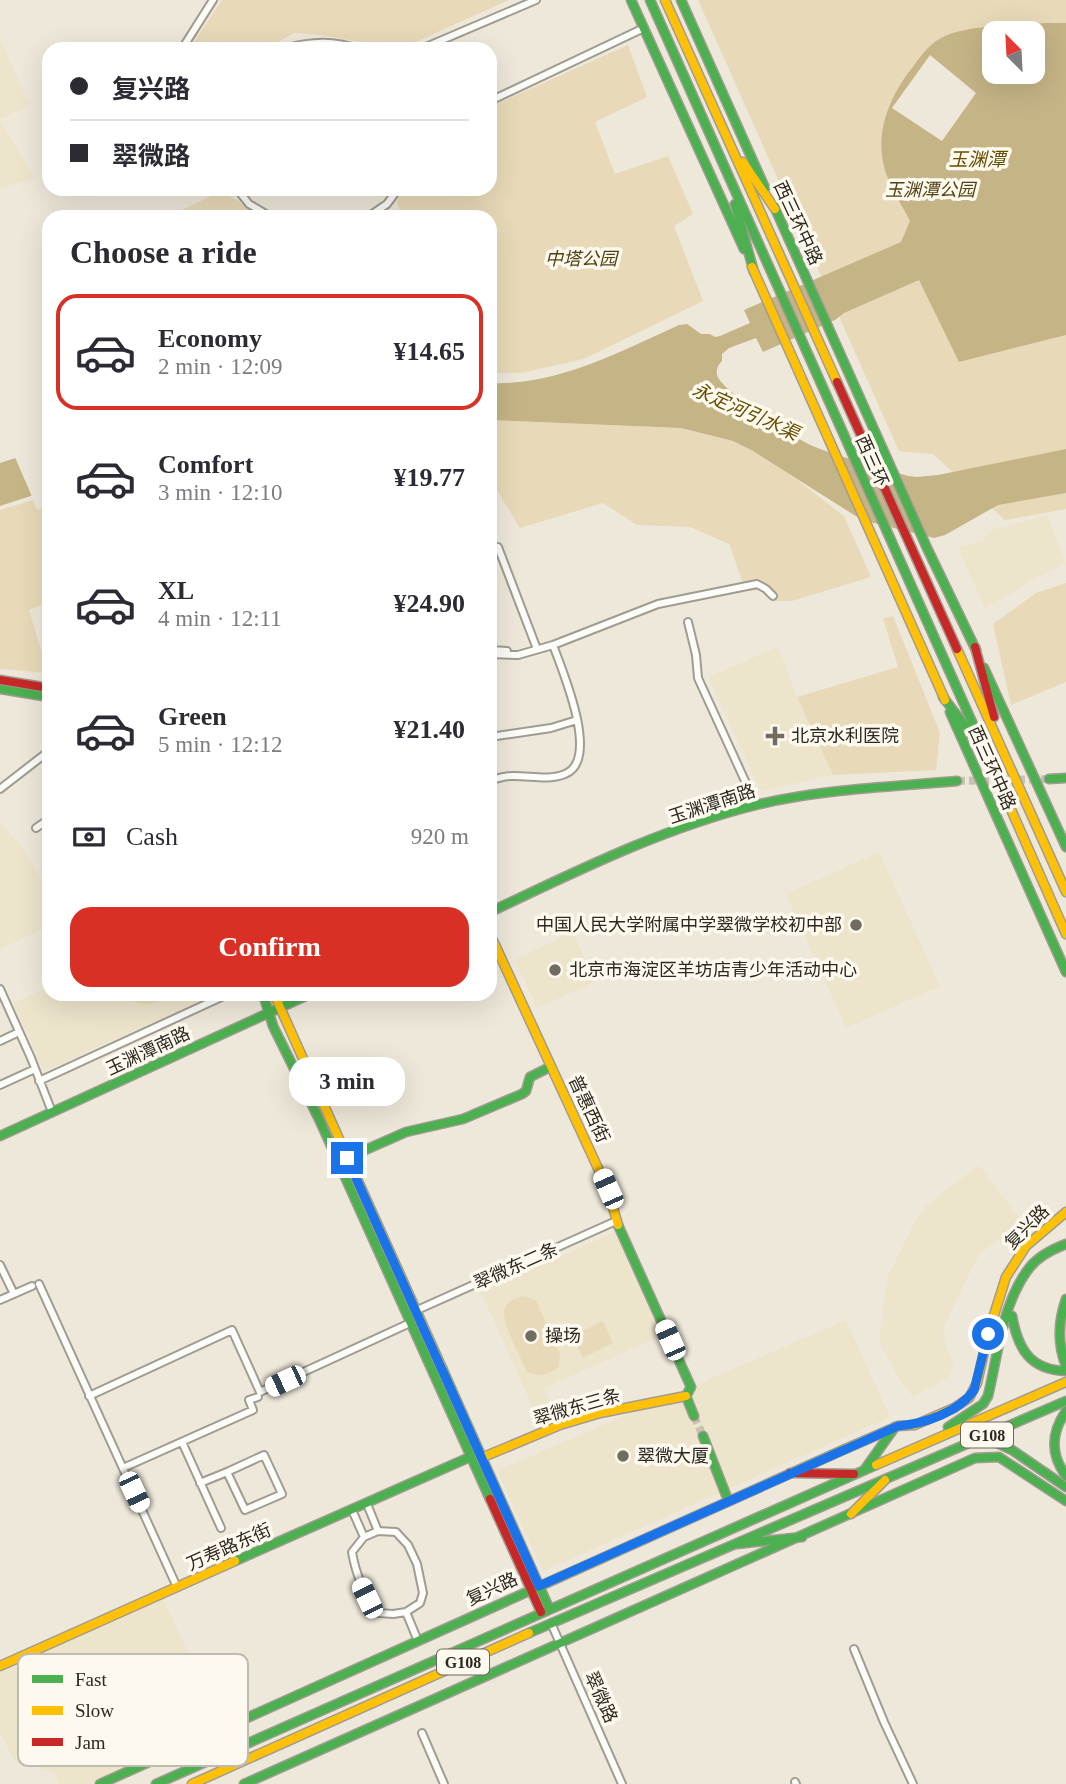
<!DOCTYPE html>
<html lang="en">
<head>
<meta charset="utf-8">
<style>
  body { margin:0; font-family:"Times New Roman","Noto Sans SC",serif; background:#f7f7f7; color:#2b2b33; height:100vh; display:flex; flex-direction:column; font-size:26px; white-space:nowrap }
  * { box-sizing:border-box; margin:0 }
  p { font-size:23px; color:#7c7c81 }
  .icon { flex:none; width:38px; height:38px; fill:none; stroke:currentColor; stroke-width:2; stroke-linecap:round; stroke-linejoin:round }
  .map { position:relative; flex:1; overflow:hidden }
  .panel { position:absolute; left:42px; top:210px; width:455px; height:791px; display:flex; flex-direction:column; background:#fff; border-radius:21px; box-shadow:0 7px 28px #0002 }
  .panel>* { flex:none }
  .hud { position:absolute; left:42px; top:42px; width:455px; height:154px; border-radius:21px; box-shadow:0 7px 28px #0002; display:grid; align-content:center; height:154px; padding:0 28px; background:#fff }
  .needle { width:46px; rotate:336deg }
  .fabs { position:absolute; left:982px; top:21px; display:grid; gap:14px }
  .fabs a { display:grid; place-items:center; width:63px; height:63px; border-radius:14px; background:#fff; box-shadow:0 7px 28px #0002; font-size:35px }
  .end { position:absolute; width:32px; height:32px; margin:-16px; border:9px solid #1a73e8; background:#fff; box-shadow:0 0 0 4px #fff }
  .from { border-radius:50% }
  .bubble { position:absolute; height:49px; border-radius:21px; background:#fff; box-shadow:0 7px 28px #0002; font-size:23px; font-weight:800; line-height:49px; text-align:center }
  .car { position:absolute; width:21px; height:42px; margin:-21px -10px; border-radius:9px; box-shadow:0 0 5px 2px #0007; background:linear-gradient(#fff 24%,#345 0 40%,#fff 0 76%,#345 0 86%,#fff 0) }
  .hud b { display:flex; align-items:center; gap:24px; height:66px; font-size:26px }
  .hud b+b { border-top:2px solid #e1e1e2 }
  .hud i { width:18px; height:18px; background:#2b2b33 }
  ul { padding:0; list-style:none }
  li { display:flex; align-items:center; gap:21px; height:116px; margin:0 14px 10px; padding:0 14px; border:4px solid transparent; border-radius:21px }
  li div { flex:1 }
  li b { display:block; font-size:26px }
  li em { font-style:normal; font-weight:800 }
  li.active { border-color:#d93025 }
  li>.icon { width:63px; height:63px; stroke-width:1.5 }
  h2 { padding:0 28px; font-size:32px; line-height:84px }
  .pay { display:flex; align-items:center; gap:18px; height:77px; padding:0 28px; font-size:26px }
  .pay p { margin-inline-start:auto }
  .cta { display:flex; gap:14px; margin-top:auto; padding:14px 28px }
  .cta a { flex:1; height:80px; border-radius:21px; background:#d93025; color:#fff; font-size:28px; font-weight:800; line-height:80px; text-align:center }
  .map>svg:first-child { display:block }
</style>
</head>
<body>
<div class="map">
<svg width="1066" height="1784" viewBox="0 0 1066 1784">
  <rect width="100%" height="100%" fill="#eee8da"/>
  <path fill="#ede4cc" d="M0,39L30,106L0,119Z
    M0,120L35,179L0,188Z
    M1047,515L1066,564L1039,576L985,609L958,548L984,540L989,531Z
    M778,647L797,697L833,775L761,791L708,677Z
    M0,822L22,847L49,891V927L0,948Z
    M879,852L940,986L846,1028L786,894Z
    M573,932L595,982L537,1008L515,959Z
    M49,987V994H216L44,1071L13,1003Z
    M979,1165L1022,1221L980,1254L974,1264L943,1329L946,1346L954,1363L948,1379L913,1396L903,1386L879,1342L887,1278L915,1221L928,1204Z
    M615,1232L661,1336L544,1388L554,1412L538,1419L481,1292Z
    M846,1320L890,1417L543,1571L497,1471Z
    M163,1598L222,1726L88,1784H59L54,1773L14,1761L0,1732V1671Z"/>
  <path fill="#e8dab8" fill-rule="evenodd" d="M222,0H509L400,49H376L366,43L320,35L294,33L266,49H189Z
    M698,0H1066V509L1005,520L933,454L899,451ZM994,33H1032V72H994Z
    M628,45L647,97L595,122L615,174L668,156L693,214L674,226L703,301L584,359L521,373H490V217H402L397,202L403,189H490V107Z
    M222,191L262,217H167Z
    M490,420L681,428L733,441L753,451L795,478L844,516L871,577L792,601H773L761,590L746,591L729,544L690,527L637,525L603,503L520,528L495,487L490,488Z
    M33,500L37,510L49,505V602L29,610L48,673L0,669V510Z
    M1066,583V682L1011,705L993,624L1036,593Z
    M893,616L940,733L936,770L833,775L797,697L898,667L883,618Z
    M129,994H174C157,1001 140,1013 129,994Z
    M523,1296L536,1300L560,1354L559,1367C547,1376 541,1377 527,1372C522,1359 499,1320 505,1308C508,1301 515,1298 523,1296Z
    M603,1321L613,1343L583,1358L572,1336Z"/>
  <path fill="#c5b486" fill-rule="evenodd" d="M1046,23H1066V335L959,362L919,280L844,313L835,320L763,352L756,338L729,348L722,354V361C718,365 716,369 717,375C721,391 798,441 815,447C845,459 877,466 908,476L917,477L938,475L1066,449V493L998,505L945,535L934,538L862,520L753,451L733,441L681,428L490,420V383C557,386 619,352 679,325L687,324L701,334H710L715,337L720,336L750,323L744,310L901,242L910,221C902,205 891,189 886,173C874,138 887,102 908,73C918,61 926,46 941,38C967,24 1016,26 1046,23ZM994,33H1032V72H994Z
    M49,447V490L0,506V463Z"/>
  <path fill="#eee8da" d="M930,55L976,93L942,141L892,108Z
    M43,445L49,458V494L33,499L14,455Z"/>
  <g fill="none" stroke-linecap="round" stroke-linejoin="round">
    <path stroke="#c7c2b5" stroke-width="8" stroke-dasharray="8 4" stroke-linecap="butt" d="M957,781L1049,779
      M694,1416L703,1436"/>
    <g stroke="#a09c91" stroke-width="10">
      <path id="street" d="M182,49L213,0
        M283,49C307,42 333,39 357,49
        M421,49L536,0
        M490,101L644,28
        M237,189L249,204L271,217
        M368,217L387,204L398,189
        M498,547L537,649
        M688,622L696,655L698,678L756,805
        M490,650L507,651
        M490,654L518,655L553,645L658,604L757,584L766,589L773,596
        M490,737L551,728L577,720
        M490,780C497,779 504,776 511,776C528,775 549,781 565,774C601,760 562,670 553,645
        M0,789L49,751
        M36,828L49,819
        M0,989L31,1058L52,1112
        M0,1041L19,1032
        M39,1081L228,994
        M0,1085L35,1069
        M0,1265L14,1294
        M39,1284L177,1587
        M0,1300L32,1286
        M415,1311L616,1221
        M89,1396L232,1330L260,1392L410,1323
        M182,1442L221,1528
        M264,1455L282,1494L245,1510L227,1472Z
        M123,1468L253,1410L249,1400L258,1397
        M200,1483L227,1472
        M352,1510L364,1537L378,1531L367,1504
        M378,1531L396,1532L408,1545L417,1564L423,1593L420,1603L406,1612
        M364,1537L352,1552C356,1576 364,1593 379,1613L393,1614L406,1612L418,1641
        M551,1623L622,1784
        M854,1649L884,1722L913,1784
        M422,1733L444,1784
        M795,1782L796,1784"/>
    </g>
    <g stroke="#a09c91" stroke-width="11">
      <path id="fast" d="M631,0L744,249
        M650,0L1009,805
        M681,0L765,188
        M735,204L754,272
        M774,206L927,548L976,650
        M984,668L1066,847
        M0,689L49,697
        M943,697L972,735
        M950,712L1066,972
        M1049,779L1066,778
        M490,912C577,871 663,828 756,805C822,789 890,787 957,781
        M263,994L273,1026L319,1119L490,1499
        M0,1136L310,994
        M347,1158L406,1132L463,1119L522,1094L526,1091L530,1077L550,1067
        M618,1225L691,1387L686,1396L694,1416
        M1066,1299C1058,1322 1057,1343 1066,1366
        M1012,1316C1018,1349 1030,1370 1066,1371
        M442,1368L549,1608
        M1066,1411C1051,1433 1050,1454 1066,1476
        M948,1427L983,1404L988,1396C998,1355 1002,1302 1030,1267C1039,1256 1053,1249 1066,1244
        M703,1436L728,1500
        M984,1437L1012,1450L1066,1487
        M865,1469L895,1427
        M737,1544L802,1537
        M235,1561L470,1457
        M529,1633L1066,1401
        M100,1784L845,1449
        M156,1784L876,1465
        M244,1784L975,1458L999,1457L1066,1501"/>
    </g>
    <g stroke="#a09c91" stroke-width="11">
      <path id="slow" d="M665,0L837,382
        M743,162L775,209
        M752,267L945,700
        M957,649L1066,892
        M1009,805L1066,934
        M490,934L608,1190L618,1225
        M274,994L442,1368
        M845,1449L898,1426L915,1425L954,1408L969,1398L977,1383L988,1334L1006,1277L1026,1246L1066,1212
        M481,1458L560,1425L600,1413L686,1396
        M876,1465L1066,1382
        M851,1514L885,1480
        M0,1666L235,1561
        M192,1784L529,1633"/>
    </g>
    <g stroke="#a09c91" stroke-width="11">
      <path id="jam" d="M837,382L957,649
        M975,647L994,717
        M0,680L49,688
        M790,1473L854,1474
        M490,1499L541,1612"/>
    </g>
    <use href="#street" stroke="#fcfcf9" stroke-width="6"/>
    <use href="#fast" stroke="#4caf50" stroke-width="8"/>
    <use href="#slow" stroke="#ffc107" stroke-width="8"/>
    <use href="#jam" stroke="#c62828" stroke-width="8"/>
  </g>
  <g fill="none" stroke-linecap="round" stroke-linejoin="round">
    <path stroke="#1a73e8" stroke-width="9" d="M347,1158L539,1586L898,1426C924,1424 959,1412 974,1390L988,1334"/>
  </g>
  <g fill="#716c60" stroke="#fdf9ef" stroke-width="2.5">
    <path d="M771.5 725.5h7v7h7v7h-7v7h-7v-7h-7v-7h7z"/>
    <circle cx="856" cy="925" r="7"/>
    <circle cx="555" cy="970" r="7"/>
    <circle cx="531" cy="1336" r="7"/>
    <circle cx="623" cy="1456" r="7"/>
  </g>
  <g text-anchor="middle" stroke-width="7" stroke-linejoin="round" paint-order="stroke">
    <g fill="#fdf9ef" stroke="#6b675d" stroke-width="2">
      <rect x="961" y="1422.5" width="52" height="25" rx="5"/>
      <rect x="437" y="1649.5" width="52" height="25" rx="5"/>
    </g>
    <g font-size="16" font-weight="bold" fill="#2d291f">
      <text x="987" y="1441">G108</text>
      <text x="463" y="1668">G108</text>
    </g>
    <g font-size="18" font-style="italic" fill="#524213" stroke="#fdf9ef">
      <text x="930" y="196">玉渊潭公园</text>
      <text x="581" y="265">中塔公园</text>
    </g>
    <g font-size="18" fill="#2d291f" stroke="#fdf9ef">
      <text transform="translate(798 223) rotate(65)" y="6">西三环中路</text>
      <text transform="translate(872 461) rotate(66)" y="6">西三环</text>
      <text transform="translate(992 768) rotate(66)" y="6">西三环中路</text>
      <text transform="translate(712 804) rotate(-18)" y="6">玉渊潭南路</text>
      <text transform="translate(148 1051) rotate(-25)" y="6">玉渊潭南路</text>
      <text transform="translate(589 1109) rotate(65)" y="6">普惠西街</text>
      <text transform="translate(1027 1227) rotate(-45)" y="6">复兴路</text>
      <text transform="translate(516 1266) rotate(-24)" y="6">翠微东二条</text>
      <text transform="translate(577 1407) rotate(-16)" y="6">翠微东三条</text>
      <text transform="translate(229 1547) rotate(-24)" y="6">万寿路东街</text>
      <text transform="translate(492 1589) rotate(-25)" y="6">复兴路</text>
      <text transform="translate(601 1697) rotate(66)" y="6">翠微路</text>
    </g>
    <g font-size="18" fill="#2d291f" stroke="#fdf9ef" text-anchor="start">
      <text x="791" y="742">北京水利医院</text>
      <text x="842" y="931" text-anchor="end">中国人民大学附属中学翠微学校初中部</text>
      <text x="569" y="976">北京市海淀区羊坊店青少年活动中心</text>
      <text x="545" y="1342">操场</text>
      <text x="637" y="1462">翠微大厦</text>
    </g>
    <g font-size="19" font-style="italic" fill="#654f00" stroke="#fdf9ef">
      <text x="977" y="166">玉渊潭</text>
      <text transform="translate(746 411) rotate(24)" y="7">永定河引水渠</text>
    </g>
  </g>
  <rect x="18" y="1654" width="230" height="112" rx="10" fill="#fdf9ef" stroke="#bfbbb1" stroke-width="2"/>
  <rect x="32" y="1675" width="31" height="8" fill="#4caf50"/>
  <rect x="32" y="1706" width="31" height="9" fill="#ffc107"/>
  <rect x="32" y="1738" width="31" height="8" fill="#c62828"/>
  <g font-size="19" fill="#2d291f">
    <text x="75" y="1686">Fast</text>
    <text x="75" y="1717">Slow</text>
    <text x="75" y="1749">Jam</text>
  </g>
</svg>
<div class="fabs">
<a><svg class="needle" viewBox="-14 -14 28 28"><path d="M0-13l5 13h-10z" fill="#e53935"/><path d="M0 13l5-13h-10z" fill="#7c7c81"/></svg></a>
</div>
<i class="end from" style="left:988px;top:1334px"></i>
<i class="end" style="left:347px;top:1158px"></i>
<div class="bubble" style="left:289px;top:1057px;width:116px">3 min</div>
<i class="car" style="left:608px;top:1189px;rotate:336deg"></i>
<i class="car" style="left:670px;top:1340px;rotate:336deg"></i>
<i class="car" style="left:285px;top:1381px;rotate:245deg"></i>
<i class="car" style="left:134px;top:1492px;rotate:155deg"></i>
<i class="car" style="left:367px;top:1598px;rotate:334deg"></i>
<div class="hud">
<b><i class="from"></i>复兴路</b>
<b><i></i>翠微路</b>
</div>
<section class="panel">
<h2>Choose a ride</h2>
<ul>
<li class="active"><svg class="icon" aria-label="car" viewBox="0 0 24 24"><path d="M5 17H2v-5l4-1 3-4h7l3 4 3 1v5h-3M9 17h6M6 11h13"/><circle cx="7" cy="17" r="2"/><circle cx="17" cy="17" r="2"/></svg><div><b>Economy</b><p>2 min · 12:09</p></div><em>¥14.65</em></li>
<li><svg class="icon" aria-label="car" viewBox="0 0 24 24"><path d="M5 17H2v-5l4-1 3-4h7l3 4 3 1v5h-3M9 17h6M6 11h13"/><circle cx="7" cy="17" r="2"/><circle cx="17" cy="17" r="2"/></svg><div><b>Comfort</b><p>3 min · 12:10</p></div><em>¥19.77</em></li>
<li><svg class="icon" aria-label="car" viewBox="0 0 24 24"><path d="M5 17H2v-5l4-1 3-4h7l3 4 3 1v5h-3M9 17h6M6 11h13"/><circle cx="7" cy="17" r="2"/><circle cx="17" cy="17" r="2"/></svg><div><b>XL</b><p>4 min · 12:11</p></div><em>¥24.90</em></li>
<li><svg class="icon" aria-label="car" viewBox="0 0 24 24"><path d="M5 17H2v-5l4-1 3-4h7l3 4 3 1v5h-3M9 17h6M6 11h13"/><circle cx="7" cy="17" r="2"/><circle cx="17" cy="17" r="2"/></svg><div><b>Green</b><p>5 min · 12:12</p></div><em>¥21.40</em></li>
</ul>
<div class="pay"><svg class="icon" aria-label="cash" viewBox="0 0 24 24"><path d="M3 7h18v10H3z"/><circle cx="12" cy="12" r="2"/></svg>Cash<p>920 m</p></div>
<div class="cta"><a>Confirm</a></div>
</section>
</div>
</body>
</html>
